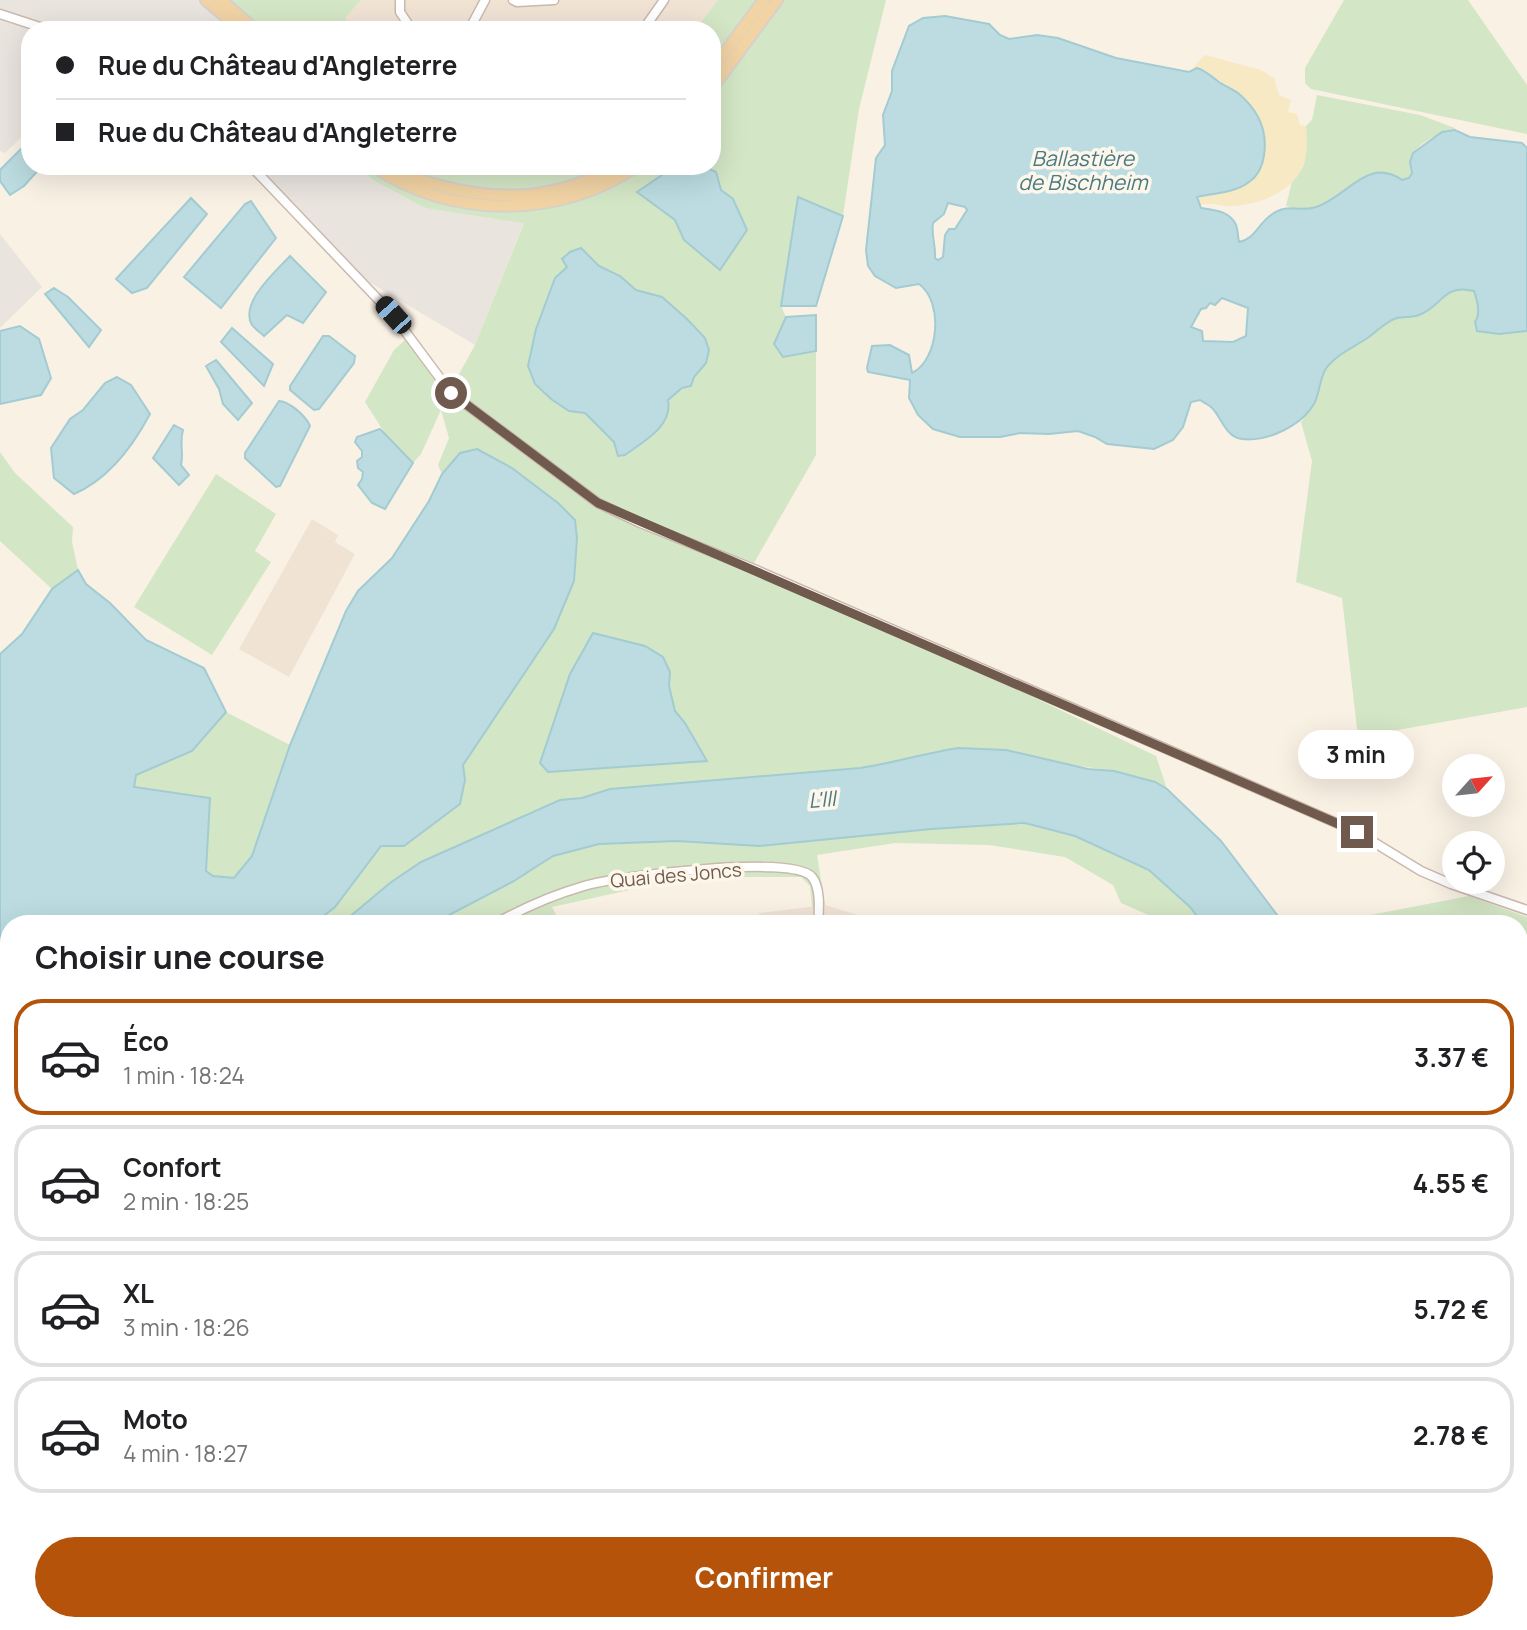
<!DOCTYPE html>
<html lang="fr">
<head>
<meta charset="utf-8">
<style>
  body { margin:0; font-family:Manrope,sans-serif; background:#f6f6f6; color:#202124; height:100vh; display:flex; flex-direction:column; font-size:26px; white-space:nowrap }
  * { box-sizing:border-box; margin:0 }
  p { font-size:23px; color:#757577 }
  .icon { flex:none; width:38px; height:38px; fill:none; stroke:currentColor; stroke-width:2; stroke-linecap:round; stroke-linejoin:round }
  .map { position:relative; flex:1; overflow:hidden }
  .drawer { position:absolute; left:0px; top:915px; width:1528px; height:716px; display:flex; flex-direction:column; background:#fff; border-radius:28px 28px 0 0; box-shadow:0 7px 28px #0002 }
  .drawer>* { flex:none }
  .hud { position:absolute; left:21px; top:21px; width:700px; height:154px; border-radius:28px; box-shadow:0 7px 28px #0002; display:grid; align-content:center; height:154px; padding:0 35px; background:#fff }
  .needle { width:46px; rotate:63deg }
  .tools { position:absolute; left:1442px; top:754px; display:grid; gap:14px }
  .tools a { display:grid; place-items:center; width:63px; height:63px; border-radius:50%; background:#fff; box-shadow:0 7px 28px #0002; font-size:35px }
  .end { position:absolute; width:32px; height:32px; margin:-16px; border:9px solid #70594d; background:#fff; box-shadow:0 0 0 4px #fff }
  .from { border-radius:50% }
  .bubble { position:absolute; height:49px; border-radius:24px; background:#fff; box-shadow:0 7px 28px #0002; font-size:23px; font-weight:700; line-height:49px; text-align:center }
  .car { position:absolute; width:21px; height:42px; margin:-21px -10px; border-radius:9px; box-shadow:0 0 5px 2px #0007; background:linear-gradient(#222 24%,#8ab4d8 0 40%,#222 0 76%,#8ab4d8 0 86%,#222 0) }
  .hud b { display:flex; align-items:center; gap:24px; height:66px; font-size:26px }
  .hud b+b { border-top:2px solid #e0e0e0 }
  .hud i { width:18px; height:18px; background:#202124 }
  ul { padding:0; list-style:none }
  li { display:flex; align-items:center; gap:21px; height:116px; margin:0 14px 10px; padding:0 21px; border:4px solid #e0e0e0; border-radius:28px }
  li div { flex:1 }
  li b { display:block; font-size:26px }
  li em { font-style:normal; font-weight:700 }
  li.on { border-color:#b45309 }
  li>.icon { width:63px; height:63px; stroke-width:1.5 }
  h2 { padding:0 35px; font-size:32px; line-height:84px }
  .button { display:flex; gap:14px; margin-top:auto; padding:14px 35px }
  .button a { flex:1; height:80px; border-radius:42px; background:#b45309; color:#fff; font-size:28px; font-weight:700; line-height:80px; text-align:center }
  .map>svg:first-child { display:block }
</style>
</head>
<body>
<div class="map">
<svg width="1527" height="1630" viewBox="0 0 1527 1630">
  <rect width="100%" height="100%" fill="#faf1e5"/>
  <path fill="#f0e3d4" d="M361,0H718L695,30H347L346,17Z
    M312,519L338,535L335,542L355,554L289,677L239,649Z
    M825,905L858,915L860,924H762L759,913Z
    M9,1253V1622H108L94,1630H0V1265Z
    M145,1622H316L325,1630H147Z"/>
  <path fill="#eae4df" d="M0,0H214L232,30H30V129L5,153L0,151Z
    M241,166H355L373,180L425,208L524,222L475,345L369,282Z
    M0,234L42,287L0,328Z"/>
  <path fill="#d3e6c5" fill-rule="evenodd" d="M214,0H361L346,17L347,30H232Z
    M718,0H886L859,109L843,216L798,198L781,306L786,317L774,344L783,357L816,351V455L754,563L1156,756L1167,789L1155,782L1114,771L958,748L931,752L897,763L860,768L610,789L582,798L560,800L528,813L503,827L421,862L390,883L341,924H313L335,907L381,846L465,780L463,765L554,629L512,468L477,449L460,453L442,474L438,465L449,438L441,410L421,454L413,463L386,435L365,402L394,350L405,340L447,396L475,345L524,223L425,208L373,180L355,166H712V30H695ZM581,248L599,266L620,276L636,290L662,297L687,319L705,338L709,350L706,363L694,377L691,386C668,390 634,437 618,455L614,442L585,413H578L536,329L555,278L567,267ZM593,634L645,646L670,672L669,686L675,711L685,723L706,761Z
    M1344,0H1468L1527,85V134L1311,89L1305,83V68Z
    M1317,95L1420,115L1455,128V130C1440,132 1412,145 1410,162C1409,169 1413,171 1409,178L1402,181C1360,151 1336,222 1286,206L1292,181L1303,167L1305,159L1306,126L1312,120Z
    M1460,287L1474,290L1478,302V317L1499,334L1527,331V707L1358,737L1342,598L1296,582L1312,461L1301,422L1315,402L1325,368L1349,346L1365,339L1385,323L1399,318L1420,315L1451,290Z
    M0,452L15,473L73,527L72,542L78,570L52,589L0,541Z
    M216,474L276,514L255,551L271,562L212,655L134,607Z
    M226,712L290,745L252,856L234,878L213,876L206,871L133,787L136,775L192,751Z
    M1029,824L1075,836L1149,870L1190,907L1203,924H1169L1121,903L1113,885L1065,857L989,845L895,843L817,855L825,905L812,907L810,886L801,877H689L552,907L561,924H432L514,881L553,856L599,844L677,841L760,846L931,829Z
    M1469,896L1527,917V1211L1519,1226V924H1324Z
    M1527,1619V1630H1335V1622H1497L1512,1626Z"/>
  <path fill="#f6e9c3" d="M1205,55L1261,70L1274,78L1279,95L1291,100L1288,112L1297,114L1300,125L1306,126C1307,137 1308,148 1305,159C1298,191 1261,204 1232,206C1220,207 1213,202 1200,205L1197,197L1257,114L1236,92L1205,70L1189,72Z"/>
  <path fill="#bcdce1" stroke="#a3cbd2" stroke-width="2" fill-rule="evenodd" d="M945,16L989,24L1000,35L1009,39L1037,35L1058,38L1116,58L1189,72L1197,68C1206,71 1211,76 1219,82C1225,86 1232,89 1238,93C1257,109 1268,130 1264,155C1263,165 1258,176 1249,182C1235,193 1214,193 1197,197L1201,208C1214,210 1230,211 1236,225C1238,230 1238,238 1239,242C1255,239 1258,224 1271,215C1289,202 1297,213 1316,207C1347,197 1368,156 1402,180L1409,178L1412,173L1410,162L1413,153L1442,132L1455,130L1470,137L1522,143L1527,148V331L1499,334L1477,331L1475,322C1481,313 1477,300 1474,291C1443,283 1442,307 1419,315C1412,318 1404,316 1397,318C1384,322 1377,332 1366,339C1352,348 1339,353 1327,367C1320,376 1320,391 1315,402C1303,425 1268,442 1242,439C1226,437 1222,419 1213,409C1210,405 1204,403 1200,400L1191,402L1183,427L1173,440L1154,449L1107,444L1095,437L1078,431L1049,434L1020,433L1000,437H960L933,429L918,415L909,398L910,380L868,372L867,368L872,346L890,345L909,355L912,373C939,360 944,302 919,284L896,288L875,276L868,266L866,250L876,158L885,145L883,115L892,91V71L909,26L923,18ZM948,203L965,207L967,210L955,229H949L945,235L943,257L938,260L935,258C936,245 931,236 933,223L944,214ZM1222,298L1248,308L1246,336L1233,342L1203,341L1202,331L1191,327L1201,309L1206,308L1210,303L1215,305Z
    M30,140V166H42L24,186L10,195L0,181V170Z
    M671,166H703L716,172L721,190L733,199L747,230L720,270L684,240L675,220L637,192L662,175Z
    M798,197L843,216L816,306H781Z
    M191,198L207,214L147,288L132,293L116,279Z
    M251,201L276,238L221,308L184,277L245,204Z
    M581,248L599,266L620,276L636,290L662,297L687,319L705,338L709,350L706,363L694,377L691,386L682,388L668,400C673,426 644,441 625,455L618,456L614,442L585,413L569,411L551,399L535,384L528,366L536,329L555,278L567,267L562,259L570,252Z
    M290,256L326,292L303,323L287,315L264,336C261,333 255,329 252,325C239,303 276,271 290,256Z
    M54,288L68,297L101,330L89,347L45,294Z
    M816,315V351L783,357L774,344L786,317Z
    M20,326L39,339L51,378L41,395L0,404V331Z
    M232,328L273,364L264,386L221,342Z
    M323,336H329L355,356L354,363L319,409L314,410L290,390V386Z
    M216,360L252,403L238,420L223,404L219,389L206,366Z
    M117,377L131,385L150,414C133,446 109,479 74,494L54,478L51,448L70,419L83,410L105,383Z
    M279,401C290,402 306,416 310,426L280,486L276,487L245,458V453Z
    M174,425L183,430C179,443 184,452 181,465L189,475L179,485L153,458Z
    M380,429L413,463L385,509L372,503L358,485L362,479L363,472L358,468L357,461L362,457V451L355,442L357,437Z
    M477,449L512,468L558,503L575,520L577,538L574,581L554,629L463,765L465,780L460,804L404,846H381L335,907L313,924H9V1109H0V654L22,634L52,589L78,570L86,584L110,603L146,640L204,668L226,712L192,751L136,775L134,787L210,798L206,871L213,876L234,878L252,856L290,745L346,611L358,591L392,558L429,501L442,474L460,453Z
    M593,633L645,646L663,657L670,672L669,686L675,711L685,723L707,761L548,772L540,763L570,674Z
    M958,748L1006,750L1088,769L1114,771L1155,782L1167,789L1221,841L1284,924H1203L1190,907L1149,870L1075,836L1025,823L931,829L760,846L677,841L599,844L553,856L514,881L432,924H341L390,883L421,862L560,800L582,798L610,789L860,768C894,763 925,753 958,748Z
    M0,1139L9,1141V1253L0,1265Z
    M1265,1622H1335V1630H1265Z"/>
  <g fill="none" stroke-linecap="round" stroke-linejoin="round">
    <path stroke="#a3cbd2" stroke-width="2.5" d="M1519,1236L1527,1220
      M1487,1622L1492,1630
      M1521,1630L1527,1626"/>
    <g stroke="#cab9ad" stroke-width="11">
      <path id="minor" d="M400,0V12L412,30
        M513,0L517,2L554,0
        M0,14L49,30
        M469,30L485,0
        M643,30L664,0
        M251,166L393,315L451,393L598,503L638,522L754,569L1357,832L1421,871L1451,884L1527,910
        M495,924C523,908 553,895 584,886C616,876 794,854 812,877C821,888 819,910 818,924
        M0,1318L9,1329"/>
    </g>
    <g stroke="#d7d1cd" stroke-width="14">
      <path id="major" d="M206,0L241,30
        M221,0L255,30
        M712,70L764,0
        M712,88L777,0
        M373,166C452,219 558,219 637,166
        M391,166C406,176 424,182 441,186C505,203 560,198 618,166
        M0,1485L9,1483
        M236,1622L241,1630"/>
    </g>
    <use href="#minor" stroke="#fff" stroke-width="8"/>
    <use href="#major" stroke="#f1d3a4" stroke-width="10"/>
  </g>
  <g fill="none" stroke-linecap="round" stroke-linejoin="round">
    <path stroke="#70594d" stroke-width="9" d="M451,393L598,503L1357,832"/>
  </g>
  <g text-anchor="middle" stroke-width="7" stroke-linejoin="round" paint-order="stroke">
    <g font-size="19" fill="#70594d" stroke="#fdf6eb">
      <text transform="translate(676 875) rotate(-5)" y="7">Quai des Joncs</text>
    </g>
    <g font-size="21" font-style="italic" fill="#497981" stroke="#fdf6eb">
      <text x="1083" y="166">Ballastière<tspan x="1083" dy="24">de Bischheim</tspan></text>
      <text transform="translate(822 800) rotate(-5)" y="7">L'Ill</text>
    </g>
  </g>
</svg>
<div class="tools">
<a><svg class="needle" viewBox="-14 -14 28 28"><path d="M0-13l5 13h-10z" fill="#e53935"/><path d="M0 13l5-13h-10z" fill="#757577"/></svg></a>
<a><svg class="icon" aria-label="locate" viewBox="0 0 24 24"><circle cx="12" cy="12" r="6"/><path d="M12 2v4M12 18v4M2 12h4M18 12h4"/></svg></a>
</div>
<i class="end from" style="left:451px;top:393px"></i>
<i class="end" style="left:1357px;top:832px"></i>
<div class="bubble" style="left:1298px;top:730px;width:116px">3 min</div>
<i class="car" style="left:393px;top:315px;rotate:318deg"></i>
<div class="hud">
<b><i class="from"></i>Rue du Château d'Angleterre</b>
<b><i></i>Rue du Château d'Angleterre</b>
</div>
<section class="drawer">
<h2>Choisir une course</h2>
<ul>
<li class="on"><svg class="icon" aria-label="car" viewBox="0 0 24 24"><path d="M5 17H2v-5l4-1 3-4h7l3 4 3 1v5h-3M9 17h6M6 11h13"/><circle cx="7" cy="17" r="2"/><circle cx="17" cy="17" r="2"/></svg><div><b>Éco</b><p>1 min · 18:24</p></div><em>3.37 €</em></li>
<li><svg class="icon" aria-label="car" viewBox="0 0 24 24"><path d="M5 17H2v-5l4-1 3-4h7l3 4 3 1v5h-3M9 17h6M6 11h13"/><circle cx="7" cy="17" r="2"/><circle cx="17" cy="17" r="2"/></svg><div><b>Confort</b><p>2 min · 18:25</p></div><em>4.55 €</em></li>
<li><svg class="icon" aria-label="car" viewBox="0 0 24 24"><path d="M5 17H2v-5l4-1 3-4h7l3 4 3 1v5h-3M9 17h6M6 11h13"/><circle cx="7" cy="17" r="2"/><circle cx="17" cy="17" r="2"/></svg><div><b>XL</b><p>3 min · 18:26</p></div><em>5.72 €</em></li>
<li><svg class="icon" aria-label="car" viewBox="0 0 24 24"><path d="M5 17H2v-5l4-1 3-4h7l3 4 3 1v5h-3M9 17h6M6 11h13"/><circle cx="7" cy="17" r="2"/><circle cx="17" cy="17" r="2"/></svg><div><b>Moto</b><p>4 min · 18:27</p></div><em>2.78 €</em></li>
</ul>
<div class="button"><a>Confirmer</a></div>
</section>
</div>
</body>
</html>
